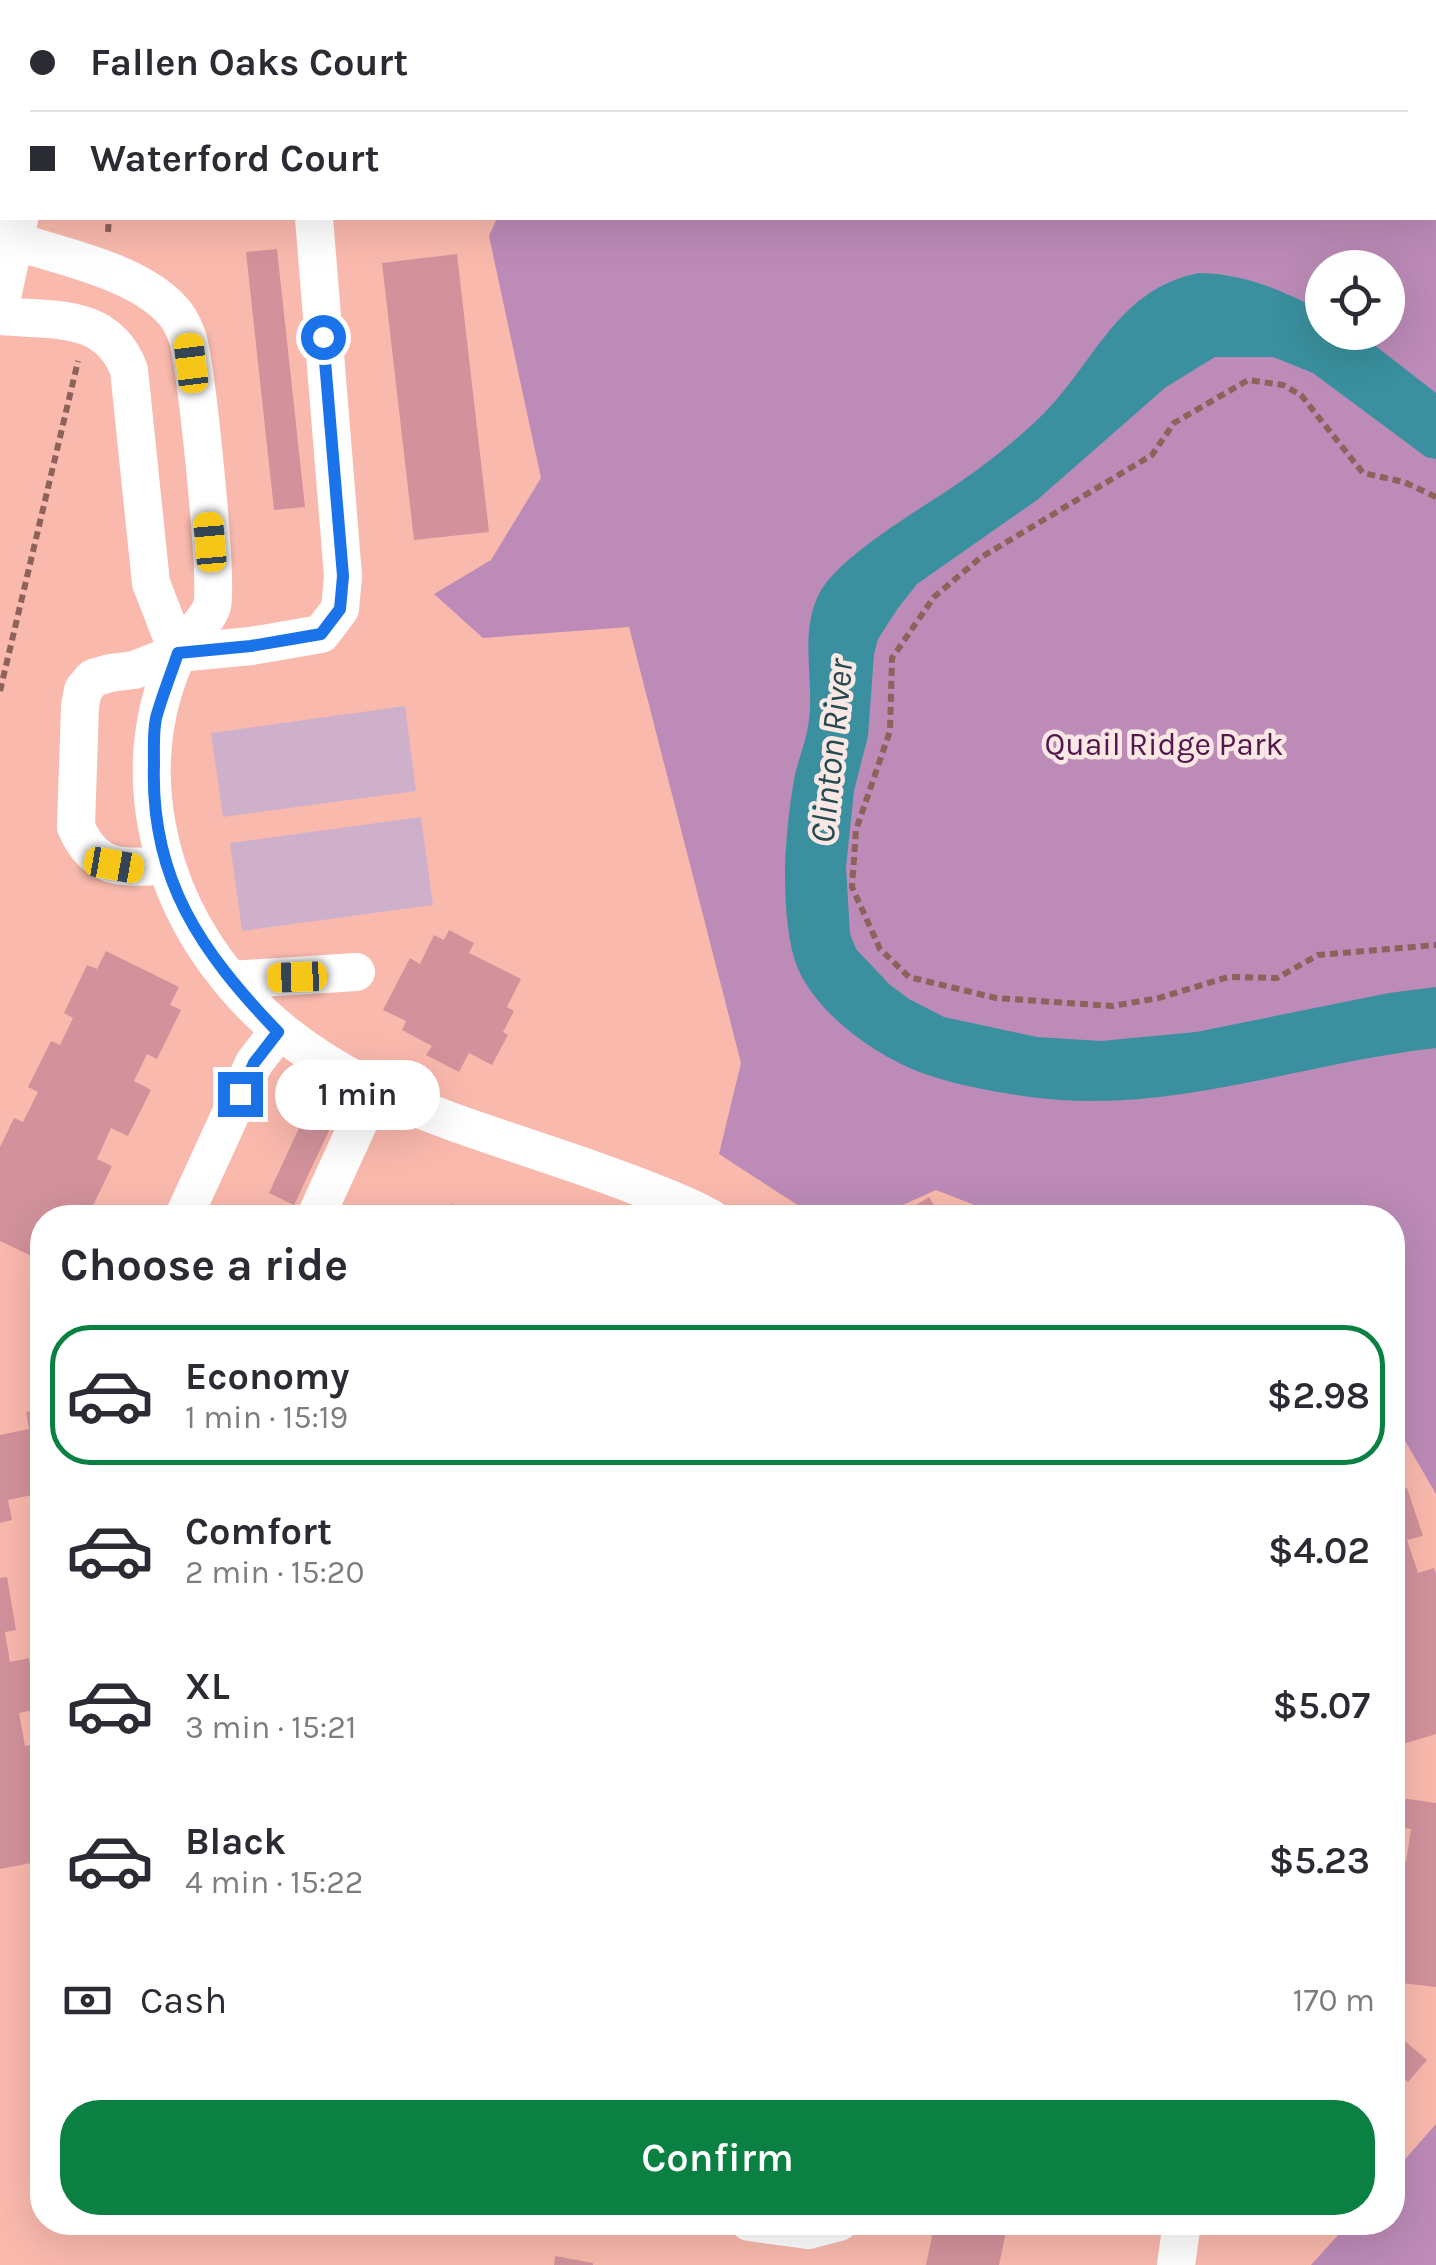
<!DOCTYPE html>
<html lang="en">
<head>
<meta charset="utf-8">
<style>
  body { margin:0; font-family:Karla,sans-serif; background:#f2f2f3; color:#2b2b33; height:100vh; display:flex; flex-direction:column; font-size:38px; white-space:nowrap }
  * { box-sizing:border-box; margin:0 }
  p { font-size:32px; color:#7c7c81 }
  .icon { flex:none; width:55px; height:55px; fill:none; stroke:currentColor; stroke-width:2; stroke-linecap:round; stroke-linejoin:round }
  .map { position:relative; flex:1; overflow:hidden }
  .panel { position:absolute; left:30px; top:1205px; width:1375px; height:1030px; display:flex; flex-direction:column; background:#fff; border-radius:40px; box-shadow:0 10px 40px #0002 }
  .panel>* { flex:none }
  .guide { position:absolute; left:0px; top:0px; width:1438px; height:220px; box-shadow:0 10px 40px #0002; display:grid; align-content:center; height:220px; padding:0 30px; background:#fff }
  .buttons { position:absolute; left:1305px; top:250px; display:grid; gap:20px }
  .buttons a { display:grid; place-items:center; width:100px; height:100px; border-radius:50%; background:#fff; box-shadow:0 10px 40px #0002; font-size:50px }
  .end { position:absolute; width:45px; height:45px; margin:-22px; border:12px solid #1a73e8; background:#fff; box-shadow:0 0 0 5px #fff }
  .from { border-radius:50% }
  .bubble { position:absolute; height:70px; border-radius:35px; background:#fff; box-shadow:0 10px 40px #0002; font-size:32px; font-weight:600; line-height:70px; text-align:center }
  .car { position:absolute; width:30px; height:60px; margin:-30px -15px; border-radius:12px; box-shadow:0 0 8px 2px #0007; background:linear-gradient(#f5c518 24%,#345 0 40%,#f5c518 0 76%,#345 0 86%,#f5c518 0) }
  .guide b { display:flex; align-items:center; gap:35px; height:95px; font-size:38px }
  .guide b+b { border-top:2px solid #e1e1e2 }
  .guide i { width:25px; height:25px; background:#2b2b33 }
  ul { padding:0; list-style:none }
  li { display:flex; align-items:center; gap:30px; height:140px; margin:0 20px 15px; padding:0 10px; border:5px solid transparent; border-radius:40px }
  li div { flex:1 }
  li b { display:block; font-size:38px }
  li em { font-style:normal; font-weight:600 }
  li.on { border-color:#0b8043 }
  li>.icon { width:90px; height:90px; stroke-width:1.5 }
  h2 { padding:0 30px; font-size:45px; line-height:120px }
  .pay { display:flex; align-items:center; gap:25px; height:110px; padding:0 30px; font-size:38px }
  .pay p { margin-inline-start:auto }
  .primary-button { display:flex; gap:20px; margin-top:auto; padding:20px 30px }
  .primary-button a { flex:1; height:115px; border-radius:40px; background:#0b8043; color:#fff; font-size:40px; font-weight:600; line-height:115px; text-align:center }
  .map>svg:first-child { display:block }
</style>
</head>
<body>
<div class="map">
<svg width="1436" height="2265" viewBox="0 0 1436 2265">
  <rect width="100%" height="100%" fill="#fab9ad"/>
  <path fill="#cfb0cb" d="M405,706L416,791L223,817L211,733Z
    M421,817L433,905L242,931L230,843Z"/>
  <path fill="#bc8bb7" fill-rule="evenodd" d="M603,0H1436V1494L1393,1420L1392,1218L1005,1217L936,1190L876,1217H816L719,1154L741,1063L629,627L483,638L434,594L491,560L541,478L489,236L497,218H1435V2H601ZM1322,268H1388V332H1322Z
    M1436,2124V2265H1311L1349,2223L1392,2222L1393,2173Z"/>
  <path fill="#3a909e" d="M1199,273C1246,274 1281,290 1322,311V332L1359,333L1436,393V459L1426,457L1313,373L1273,357H1215L1166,387L1037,500L917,584L898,608L878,639L874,654L868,736L854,791L846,867L850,934L856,949L890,985L909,999L944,1017L1037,1037L1101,1041L1196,1032L1389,993L1436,987V1048C1301,1063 1168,1116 1030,1097C995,1092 955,1085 922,1073C874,1055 812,1011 795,961C786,932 785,896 785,867C786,839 789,808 794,780C797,762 805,745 808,727C816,682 798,636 819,594C840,554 922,509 960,482C986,464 1011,444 1034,423C1092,371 1114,289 1199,273Z"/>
  <path fill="#d2929b" d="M277,249L305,507L274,510L246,252Z
    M457,254L489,532L414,540L382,263Z
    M449,930L474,943L469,953L521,979L507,1007L514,1011L503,1032L508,1035L492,1065L469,1053L459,1072L426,1055L432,1046L402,1030L406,1021L383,1010L410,958L420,964L434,935L444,940Z
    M106,951L179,987L170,1005L181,1010L157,1059L147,1054L134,1081L151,1090L128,1136L111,1128L97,1159L112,1166L90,1212L74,1204L68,1218H42V1261L0,1241V1147L14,1118L23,1122L38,1092L28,1087L51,1041L60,1045L73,1018L64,1013L87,965L97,969Z
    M310,1104L336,1116L294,1205L269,1193Z
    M929,1197L942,1218H895Z
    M450,1204L491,1217V1218H446Z
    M42,1409V1493L8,1500L12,1520L0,1523V1435L29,1429L26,1412Z
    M1407,1488L1423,1536L1407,1540L1418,1573L1434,1568L1436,1573V1734L1403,1744L1396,1722L1392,1723V1493Z
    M7,1577L16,1630L5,1632L10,1662L29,1658L38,1709L19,1713L25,1746L42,1743V1795L35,1796L42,1832V1861L0,1869V1578Z
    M1394,1797L1436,1803V1987L1392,1982V1949H1396L1401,1911L1392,1910V1860L1406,1862L1411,1829L1392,1826Z
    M1392,2030L1427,2060L1408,2082L1396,2071L1392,2076Z
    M935,2222H1008L999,2265H926Z
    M555,2256L593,2263V2265H554Z"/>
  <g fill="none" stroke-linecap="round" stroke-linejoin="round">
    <path stroke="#8d625b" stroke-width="6" stroke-dasharray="8 5" stroke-linecap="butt" d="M163,2V0
      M108,232L109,218
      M1436,497L1404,482L1363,473L1301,395L1283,385L1248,380L1174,423L1152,455L980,558L934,597L892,658L890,731L856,830L852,887L880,949L909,977L996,998L1112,1006L1159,998L1228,977L1277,978L1318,955L1436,945
      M0,691L78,361"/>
    <path stroke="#fff" stroke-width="38" d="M70,2L71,0
      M406,2L407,0
      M14,241C62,256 138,272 172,310C178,316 184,328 187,336C196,360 219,587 212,606C206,624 185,638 177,655C127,765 155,889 230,980C331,1104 492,1129 634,1185C660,1195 686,1204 710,1218
      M0,306L19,220
      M0,316C53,321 107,312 129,370L151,583L178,653
      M164,865C123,869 94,870 76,827L80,706L83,690L93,678L110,673L134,670L178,653L251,646L321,634L340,609L343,576L314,218
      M230,980L356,972
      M183,1218L254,1063L278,1032
      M315,1218L373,1091
      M749,2222L808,2230L839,2222
      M1176,2265L1182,2222"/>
  </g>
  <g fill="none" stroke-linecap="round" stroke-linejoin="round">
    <path stroke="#1a73e8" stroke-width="12" d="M240,1094L254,1063L278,1032C201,952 150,879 154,764C154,749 153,733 156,718C162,696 171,674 178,653L251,646L321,634L340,609L343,576L323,337"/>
  </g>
  <g text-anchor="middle" stroke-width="9" stroke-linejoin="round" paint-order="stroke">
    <g font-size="32" fill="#52174e" stroke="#fbe7e3">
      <text x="1164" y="755">Quail Ridge Park</text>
    </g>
    <g font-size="35" font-style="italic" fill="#244b51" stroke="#fbe7e3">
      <text transform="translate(831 751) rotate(-84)" y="12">Clinton River</text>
    </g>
  </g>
</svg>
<div class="buttons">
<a><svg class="icon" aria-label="locate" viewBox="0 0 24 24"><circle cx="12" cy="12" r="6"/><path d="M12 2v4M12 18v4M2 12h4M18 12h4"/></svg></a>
</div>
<i class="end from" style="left:323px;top:337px"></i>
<i class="end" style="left:240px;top:1094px"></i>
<div class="bubble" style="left:275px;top:1060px;width:165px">1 min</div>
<i class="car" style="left:191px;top:363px;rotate:353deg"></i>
<i class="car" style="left:210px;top:542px;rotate:355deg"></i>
<i class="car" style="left:114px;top:865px;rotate:100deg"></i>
<i class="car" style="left:297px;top:977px;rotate:268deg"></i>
<div class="guide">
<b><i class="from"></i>Fallen Oaks Court</b>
<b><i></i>Waterford Court</b>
</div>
<section class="panel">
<h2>Choose a ride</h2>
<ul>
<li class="on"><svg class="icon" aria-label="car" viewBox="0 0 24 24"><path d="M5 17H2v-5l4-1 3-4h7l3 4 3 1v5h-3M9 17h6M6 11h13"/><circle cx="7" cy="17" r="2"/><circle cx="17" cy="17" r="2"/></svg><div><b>Economy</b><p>1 min · 15:19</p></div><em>$2.98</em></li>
<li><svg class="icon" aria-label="car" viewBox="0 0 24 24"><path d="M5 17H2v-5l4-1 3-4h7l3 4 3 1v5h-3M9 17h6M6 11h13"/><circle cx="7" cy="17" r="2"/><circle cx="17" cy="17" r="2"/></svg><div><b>Comfort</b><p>2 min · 15:20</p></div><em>$4.02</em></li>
<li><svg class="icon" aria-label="car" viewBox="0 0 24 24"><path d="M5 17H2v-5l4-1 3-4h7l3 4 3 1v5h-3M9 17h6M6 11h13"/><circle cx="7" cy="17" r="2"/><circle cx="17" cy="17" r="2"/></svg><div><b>XL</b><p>3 min · 15:21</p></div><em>$5.07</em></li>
<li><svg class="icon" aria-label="car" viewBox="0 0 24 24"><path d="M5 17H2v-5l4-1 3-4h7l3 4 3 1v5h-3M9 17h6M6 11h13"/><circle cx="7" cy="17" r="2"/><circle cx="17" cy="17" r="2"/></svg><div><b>Black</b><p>4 min · 15:22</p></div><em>$5.23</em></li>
</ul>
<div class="pay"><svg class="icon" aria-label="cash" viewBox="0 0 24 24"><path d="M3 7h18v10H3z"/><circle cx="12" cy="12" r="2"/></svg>Cash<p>170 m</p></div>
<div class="primary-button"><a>Confirm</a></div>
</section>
</div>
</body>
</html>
